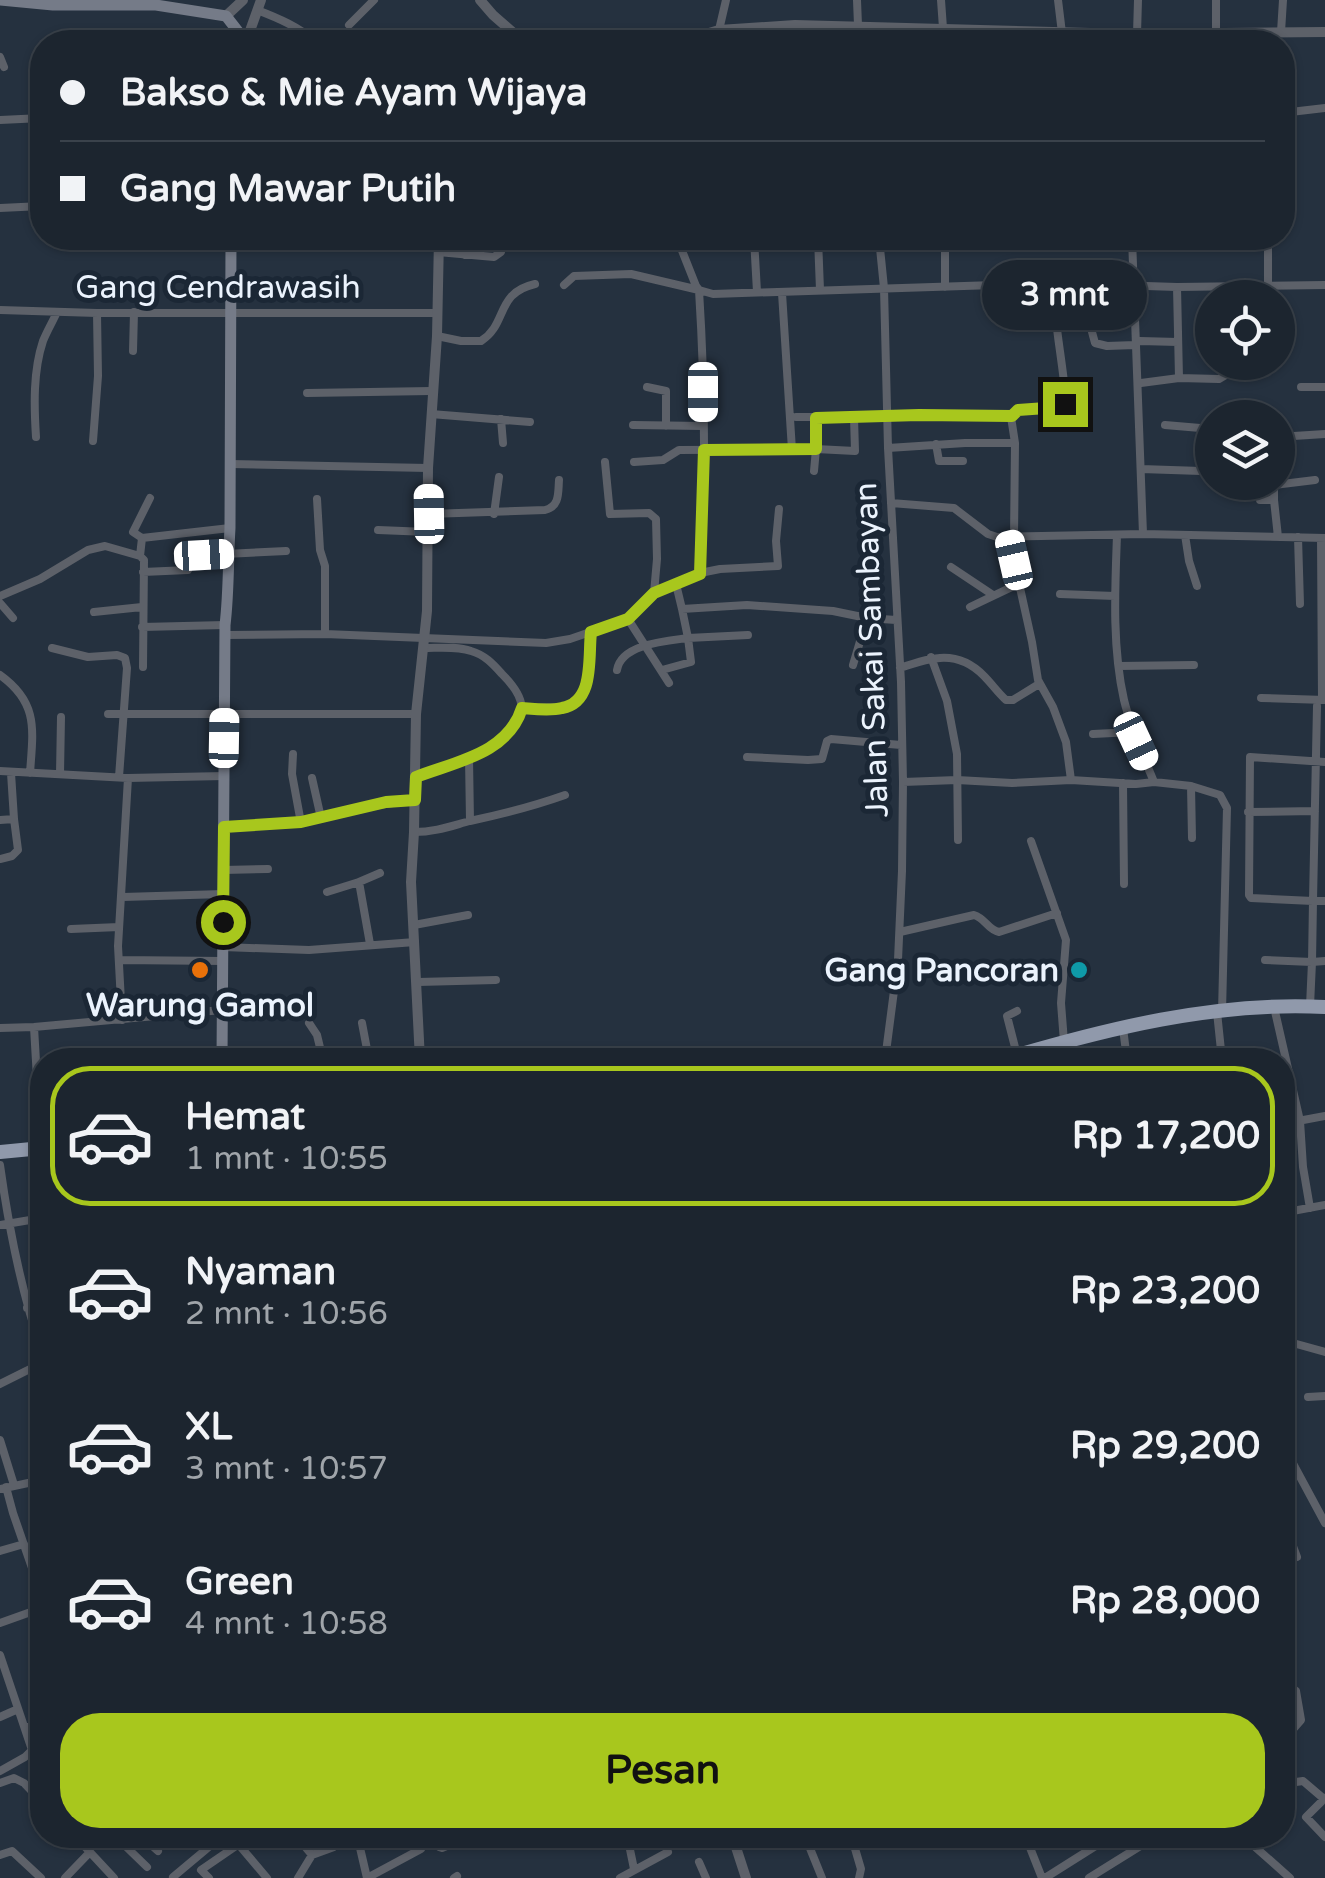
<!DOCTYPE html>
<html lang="id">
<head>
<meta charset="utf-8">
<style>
  body { margin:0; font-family:"Varela Round",sans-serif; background:#252d37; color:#f1f3f6; height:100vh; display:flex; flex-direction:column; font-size:38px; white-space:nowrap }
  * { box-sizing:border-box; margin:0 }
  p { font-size:32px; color:#a0a5aa }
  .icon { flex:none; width:55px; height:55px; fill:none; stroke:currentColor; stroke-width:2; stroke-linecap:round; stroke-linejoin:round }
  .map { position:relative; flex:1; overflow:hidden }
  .panel { position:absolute; left:30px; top:1048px; width:1265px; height:800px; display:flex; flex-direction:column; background:#1c252f; border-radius:40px; box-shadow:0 2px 8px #0004,0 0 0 2px #3a424b }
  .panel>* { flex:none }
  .hud { position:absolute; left:30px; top:30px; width:1265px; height:220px; border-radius:40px; box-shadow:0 2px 8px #0004,0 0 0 2px #3a424b; display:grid; align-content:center; height:220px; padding:0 30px; background:#1c252f }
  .tools { position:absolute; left:1195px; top:280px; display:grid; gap:20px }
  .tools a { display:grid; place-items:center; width:100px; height:100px; border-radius:50%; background:#1c252f; box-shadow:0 2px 8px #0004,0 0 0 2px #3a424b; font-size:50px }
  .end { position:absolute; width:45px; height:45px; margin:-22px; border:12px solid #a8c71d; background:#111; box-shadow:0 0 0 5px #111 }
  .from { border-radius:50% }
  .bubble { position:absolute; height:70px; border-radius:35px; background:#1c252f; box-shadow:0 2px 8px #0004,0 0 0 2px #3a424b; font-size:32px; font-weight:800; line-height:70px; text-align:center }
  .car { position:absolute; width:30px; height:60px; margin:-30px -15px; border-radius:12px; box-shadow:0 0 8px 2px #0007; background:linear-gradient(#fff 24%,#345 0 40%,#fff 0 76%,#345 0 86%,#fff 0) }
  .hud b { display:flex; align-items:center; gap:35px; height:95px; font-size:38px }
  .hud b+b { border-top:2px solid #3a424b }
  .hud i { width:25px; height:25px; background:#f1f3f6 }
  ul { padding:18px 0 0; list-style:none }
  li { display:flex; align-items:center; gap:30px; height:140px; margin:0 20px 15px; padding:0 10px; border:5px solid transparent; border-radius:40px }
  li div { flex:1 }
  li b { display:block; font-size:38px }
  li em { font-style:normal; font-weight:800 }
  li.active { border-color:#a8c71d }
  li>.icon { width:90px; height:90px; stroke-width:1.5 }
  .cta { display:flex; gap:20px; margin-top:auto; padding:20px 30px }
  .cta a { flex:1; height:115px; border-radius:40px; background:#a8c71d; color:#111; font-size:40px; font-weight:800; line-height:115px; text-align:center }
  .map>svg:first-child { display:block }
</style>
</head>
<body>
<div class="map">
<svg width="1325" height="1878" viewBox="0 0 1325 1878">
  <rect width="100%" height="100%" fill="#25313f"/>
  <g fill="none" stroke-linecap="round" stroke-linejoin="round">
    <path stroke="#5d6169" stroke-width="8" d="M726,0L719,30L728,42
      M857,0L858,25
      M941,0L943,28
      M1058,0L1062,33
      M257,10C278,18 299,27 316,42
      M349,25L374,0
      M1216,32V0
      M1281,32L1283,0
      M1137,34L1138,0
      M865,42V26
      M0,57L4,67
      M1282,113L1325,108
      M0,120L42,118
      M0,208L42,206
      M677,238L696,286L699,290L713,294L1053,283L1177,287L1325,285
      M754,238L757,292
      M818,238L820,290
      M879,238L884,288L888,448L901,682L903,782L902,871L898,960L885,1060
      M1132,238L1143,534
      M438,252L494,257L501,252L505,238
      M465,255L468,238
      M1091,284L1092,332L1095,343L1107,346L1135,345
      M564,285L574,276L631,274L699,290C705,385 706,479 700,573L654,593L628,619L669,683
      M1268,286V238
      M945,287V238
      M782,293L792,450
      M0,310L97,313H435
      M437,336L461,341H481C508,324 495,293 535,284
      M1140,341L1178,342
      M133,351L134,312
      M1179,378L1219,379L1229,373V362
      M1141,383L1179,378L1177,287
      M647,387L666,391V426
      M1301,387H1325
      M307,393L431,391
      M431,414L530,422
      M796,417H1011
      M501,419L503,443
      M633,425L703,426
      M1165,425L1212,429
      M36,437C34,406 33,371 43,341C47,331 53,321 57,312
      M1278,437L1325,434
      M93,441L98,376L97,313
      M936,444L939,461H963
      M888,448L965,443H1015
      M605,462L610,514L649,513L656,519L657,559L654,593
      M634,462L663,460L679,450L816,449V418
      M230,464L428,468
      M1141,469L1201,471
      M814,471L816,449L855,451L854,417
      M317,499L320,550L325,566V634
      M1260,500H1274L1278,537
      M1274,500V485L1315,480
      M891,503L954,508L988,534L997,537L1143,534L1325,538
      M429,514L545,510C560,506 558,493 559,480
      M494,514L499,477
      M378,530L428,532
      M1117,535C1115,589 1112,647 1124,700C1131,729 1143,755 1154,782
      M1185,535L1189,561L1197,586
      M1298,537L1300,604
      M142,538L140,556L144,560L143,667
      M142,538L230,528
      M142,538L133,532L150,498
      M1009,538L1032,642L1038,680L1053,707L1066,742L1071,780
      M1014,538L1015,443L1011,417L1018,410L1060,407L1066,402C1063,362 1054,323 1053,283
      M1321,538L1322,700
      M951,567L993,595
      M143,572L188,570L194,557L204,555L286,551
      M700,573L720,569L778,566L776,541L779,509
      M676,584L682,609L747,605L833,611L867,618L896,620
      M1060,594L1115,596
      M0,596L40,579L88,550L105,546L140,556
      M0,603L13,618
      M970,607L1020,583
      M682,609L688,638L748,635
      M94,612L142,607
      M142,627L225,625
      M225,635L325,634L546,643L570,639L628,619
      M52,648L88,657L117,655L125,658L127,668L119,777
      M931,657L947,701L957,754L958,840
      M853,665L867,618
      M1119,666L1194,665
      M900,668C931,657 958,649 984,676C992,684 998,693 1006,700H1013L1039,684
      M617,670C621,644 666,641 688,638L691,662L662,670
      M0,675C39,703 33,730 30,773
      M1261,698L1325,700
      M1317,706L1313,901H1325
      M522,708L567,707L582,696L588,670L591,632
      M108,714H416
      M1093,734L1133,732
      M293,754L292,774L301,823
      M747,757L808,760L822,759L827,741L831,739L901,745
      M469,758L470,821
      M1325,762L1250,757L1249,895L1251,898L1313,901L1312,962L1325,961
      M0,771L128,778L224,776
      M60,774L61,717
      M416,777C444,766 479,760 502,739C530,715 526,698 502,674C493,664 485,655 471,651C457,646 439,648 424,648
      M312,778L321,818
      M903,782L957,780L1012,783L1071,780L1136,784L1154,782L1191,786L1220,795L1227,808L1222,1012
      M1123,783L1124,884
      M1191,786L1192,838
      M1248,812L1315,811
      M0,820L14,819L11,773
      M224,827L301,823L364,807L415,800
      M414,832C435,832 451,826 470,821C503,814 534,806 565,795
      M1031,841L1066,940L1061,1003L1064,1042
      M0,859L12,856L18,850L14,819
      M223,870L268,869
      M359,882L380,873
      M327,892L359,882L370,944
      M123,897L223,894
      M414,925L468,915
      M71,929L119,927
      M900,932L974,915C985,918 988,930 999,932L1057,913
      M223,947L309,950L415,942
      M119,960L223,961
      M1265,960L1312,962L1310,1006
      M418,982L496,980
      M1274,1007L1300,1121L1303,1167L1310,1208
      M1217,1012L1222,1060
      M122,1020L118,946L128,778
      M309,1023L317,1035L323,1060
      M362,1023L369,1060
      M34,1027L41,1148
      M0,1028L34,1027L222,1010
      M1123,1028L1127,1060
      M1017,1055L1007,1016L1017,1011
      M1282,1124L1325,1116
      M0,1165C9,1230 21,1291 42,1352
      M1282,1213L1325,1205
      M0,1225L42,1218
      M27,1308L42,1305
      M1282,1340L1325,1352
      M0,1384L42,1363
      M1308,1397L1325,1396
      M0,1440L14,1485
      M1282,1455L1290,1458L1325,1523
      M6,1487L13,1513L42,1597
      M0,1489L42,1480
      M1282,1517L1297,1557
      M0,1551L24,1544
      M0,1623L42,1608
      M0,1655L32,1750
      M1282,1690L1292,1688L1296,1691L1301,1720L1294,1728L1282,1731
      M0,1717L18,1709
      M26,1729L42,1719
      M0,1771L25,1757L32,1750
      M0,1783L14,1778L24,1783L42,1802
      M1282,1792L1296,1782L1303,1781L1324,1799
      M1325,1798L1306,1817L1325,1837
      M74,1835L114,1878
      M114,1835L147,1867
      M140,1835L158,1851
      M295,1835L312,1855
      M357,1835L367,1878
      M435,1835L439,1847L442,1848L472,1835
      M627,1835L634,1869
      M707,1835L709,1840
      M803,1835L805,1836L822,1878
      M851,1835L861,1869L859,1878
      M896,1835L897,1842
      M952,1835L954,1846
      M1025,1835L1042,1878
      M1247,1835L1254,1846L1290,1878
      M168,1838L172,1835
      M733,1841L756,1835
      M239,1845L267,1878
      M0,1855L12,1851L41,1878
      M699,1862L706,1878
      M173,1877L216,1841L228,1835
      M65,1878L90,1852
      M209,1878L201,1870L252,1835
      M298,1878L312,1855L334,1847L335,1835
      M367,1878L421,1849
      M454,1878L457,1876
      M620,1878L668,1852
      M1045,1878L1113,1835
      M1089,1878L1158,1835"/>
    <path stroke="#5d6169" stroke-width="10" d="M480,0L493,15L524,42
      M226,16L243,0
      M246,42L261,0
      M679,42L719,30L795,25L1128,34L1325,32
      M420,1060L411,882L414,832L416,714L427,611L428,468L437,336L439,238
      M732,1835L746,1878"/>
    <path stroke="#757b88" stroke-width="11" d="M0,0L53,5H156L226,16L240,34L243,42
      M222,1060L225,625C229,592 228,560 230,528L231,238"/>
    <path stroke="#9099ab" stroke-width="14" d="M1001,1060C1105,1029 1216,1001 1325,1007
      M0,1152L42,1148"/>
  </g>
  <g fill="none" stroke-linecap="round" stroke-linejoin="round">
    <path stroke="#a8c71d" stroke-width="12" d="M223,922L224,827L301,822L386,802L415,800L416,777C454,762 508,754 522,708C535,709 550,711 562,708C595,702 588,658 591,632L628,619L654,593L700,574L704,450L816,449V418L919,415L1012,416L1018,410L1060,407L1065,404"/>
  </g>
  <circle fill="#e8710a" stroke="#1b2735" stroke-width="4" cx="200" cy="970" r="10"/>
  <circle fill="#0f9aa8" stroke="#1b2735" stroke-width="4" cx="1079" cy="970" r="10"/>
  <g text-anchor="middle" stroke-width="10" stroke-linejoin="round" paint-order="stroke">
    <g font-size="32" fill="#ebf3fd" stroke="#1b2735">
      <text x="218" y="298">Gang Cendrawasih</text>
      <text transform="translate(871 650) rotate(-92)" y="11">Jalan Sakai Sambayan</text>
    </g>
    <g font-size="32" font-weight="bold" fill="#ebf3fd" stroke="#1b2735" text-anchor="end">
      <text x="1059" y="981">Gang Pancoran</text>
      <text x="200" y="1016" text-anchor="middle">Warung Gamol</text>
    </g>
  </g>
</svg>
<div class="tools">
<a><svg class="icon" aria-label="locate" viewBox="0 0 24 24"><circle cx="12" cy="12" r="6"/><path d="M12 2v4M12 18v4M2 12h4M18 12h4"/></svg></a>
<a><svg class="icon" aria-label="layers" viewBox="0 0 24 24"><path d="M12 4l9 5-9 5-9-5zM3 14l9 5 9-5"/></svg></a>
</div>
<i class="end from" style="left:223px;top:922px"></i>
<i class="end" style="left:1065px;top:404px"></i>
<div class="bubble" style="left:982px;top:260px;width:165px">3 mnt</div>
<i class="car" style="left:703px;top:392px;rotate:180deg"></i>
<i class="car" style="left:429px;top:514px;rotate:359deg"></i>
<i class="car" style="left:204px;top:555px;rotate:87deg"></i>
<i class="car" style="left:1014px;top:560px;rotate:347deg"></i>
<i class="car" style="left:224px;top:738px;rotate:1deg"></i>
<i class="car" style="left:1136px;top:741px;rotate:155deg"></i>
<div class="hud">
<b><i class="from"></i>Bakso &amp; Mie Ayam Wijaya</b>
<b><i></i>Gang Mawar Putih</b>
</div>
<section class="panel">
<ul>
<li class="active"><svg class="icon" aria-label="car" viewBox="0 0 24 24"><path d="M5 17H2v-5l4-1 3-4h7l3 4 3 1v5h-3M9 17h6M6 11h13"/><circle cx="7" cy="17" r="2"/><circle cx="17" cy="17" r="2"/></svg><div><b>Hemat</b><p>1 mnt · 10:55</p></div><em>Rp 17,200</em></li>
<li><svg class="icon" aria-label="car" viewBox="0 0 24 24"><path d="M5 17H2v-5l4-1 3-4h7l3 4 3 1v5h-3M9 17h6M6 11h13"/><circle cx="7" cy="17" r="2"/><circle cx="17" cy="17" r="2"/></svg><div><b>Nyaman</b><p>2 mnt · 10:56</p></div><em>Rp 23,200</em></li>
<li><svg class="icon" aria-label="car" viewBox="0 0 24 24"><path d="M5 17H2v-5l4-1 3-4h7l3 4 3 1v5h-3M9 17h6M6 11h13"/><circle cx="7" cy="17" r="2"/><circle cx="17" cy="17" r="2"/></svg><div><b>XL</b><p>3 mnt · 10:57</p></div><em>Rp 29,200</em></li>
<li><svg class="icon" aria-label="car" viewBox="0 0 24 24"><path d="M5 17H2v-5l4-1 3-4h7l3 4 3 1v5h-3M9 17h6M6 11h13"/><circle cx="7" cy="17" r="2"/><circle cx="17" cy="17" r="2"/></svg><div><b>Green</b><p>4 mnt · 10:58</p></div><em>Rp 28,000</em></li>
</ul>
<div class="cta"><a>Pesan</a></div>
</section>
</div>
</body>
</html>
